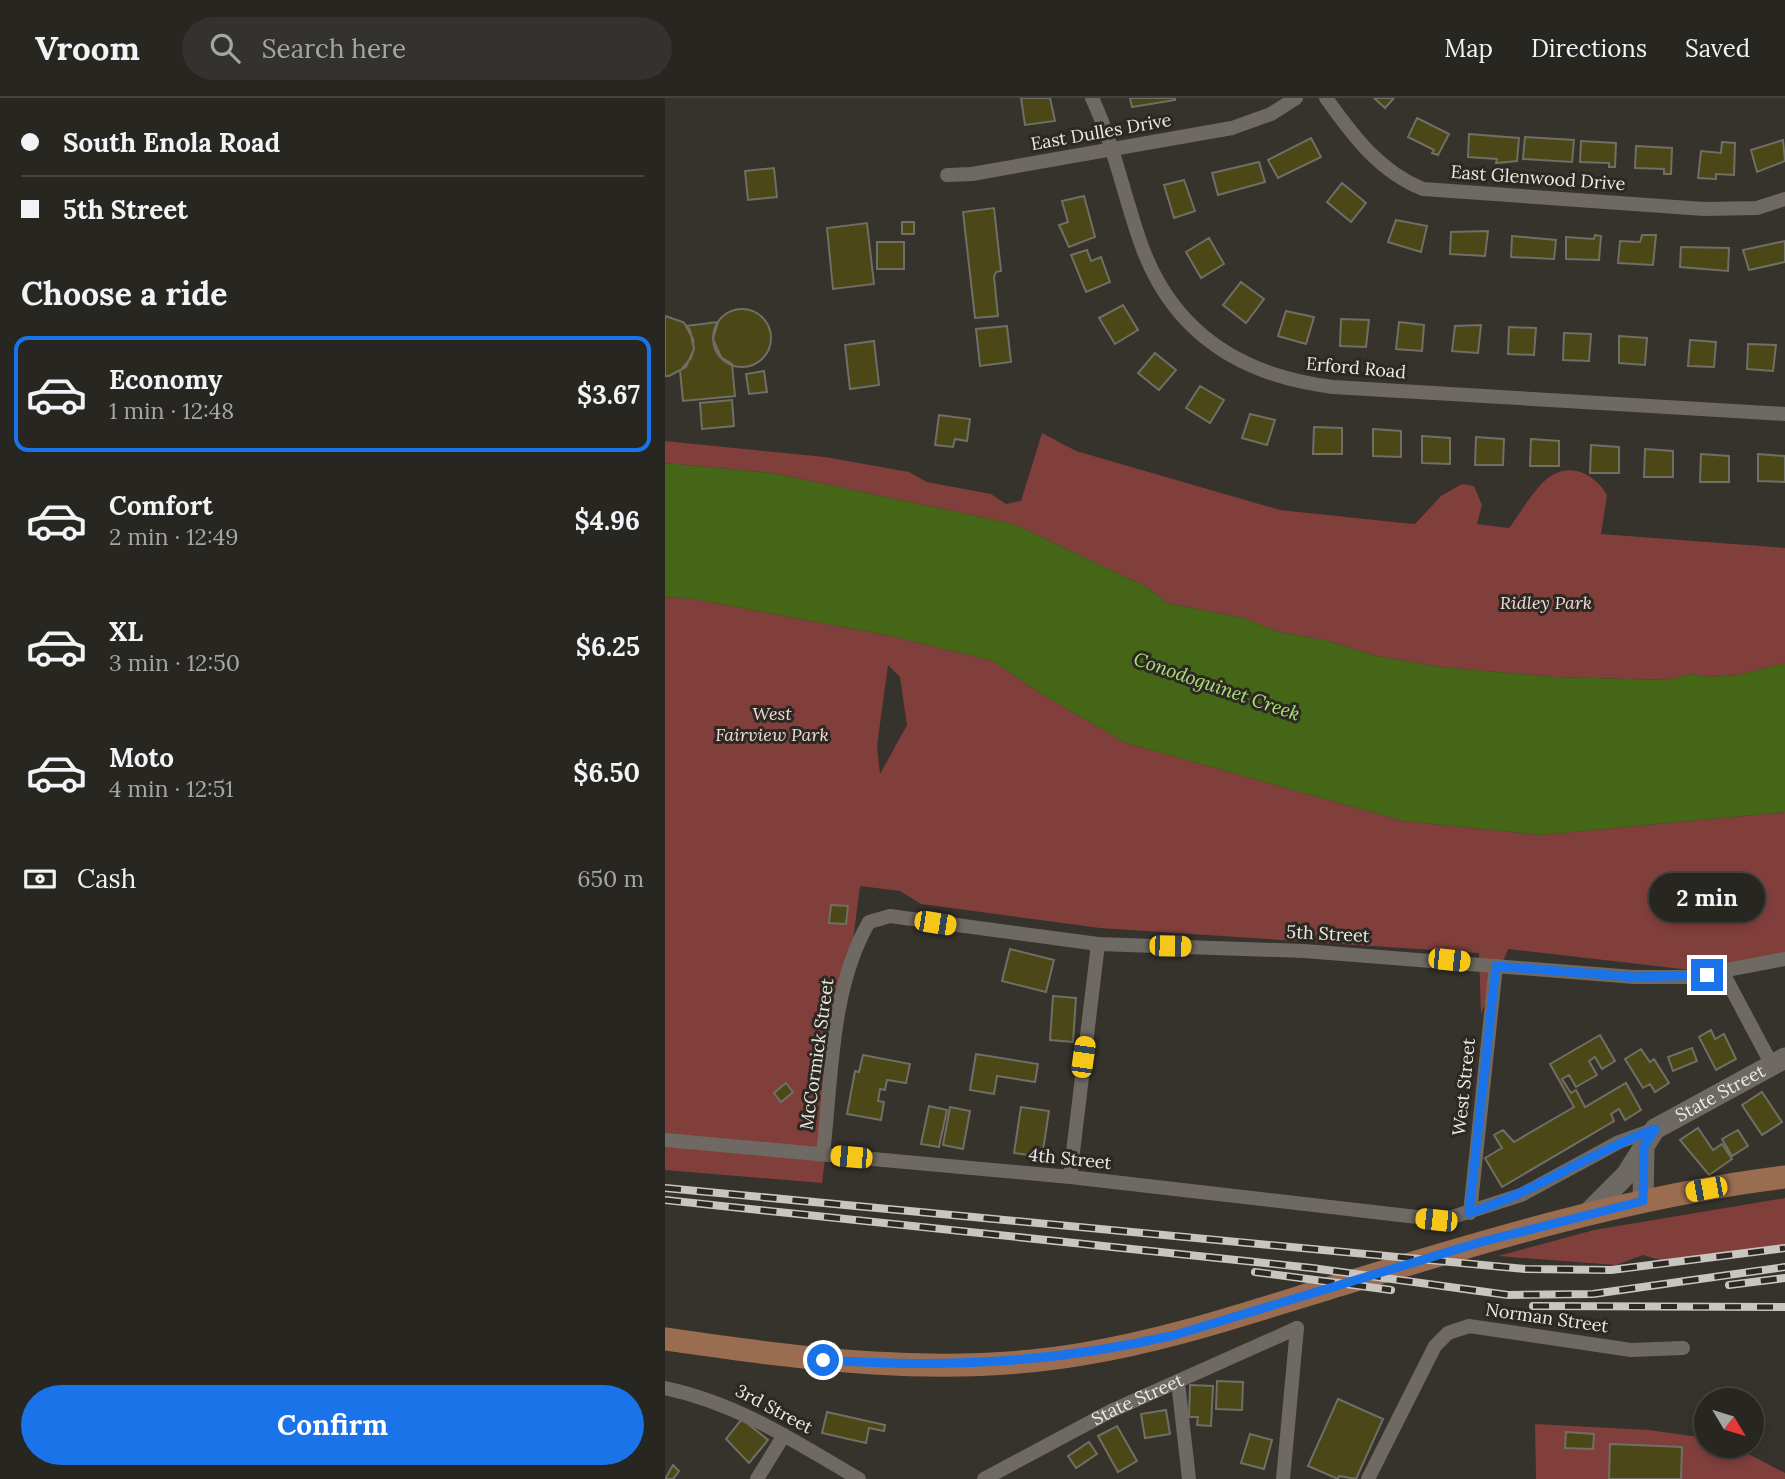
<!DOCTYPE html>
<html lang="en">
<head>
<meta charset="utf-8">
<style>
  body { margin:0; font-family:Lora,serif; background:#34322e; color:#f1f3f6; height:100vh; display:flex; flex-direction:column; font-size:26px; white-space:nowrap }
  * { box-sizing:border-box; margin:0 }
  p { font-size:23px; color:#a5a5a5 }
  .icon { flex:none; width:38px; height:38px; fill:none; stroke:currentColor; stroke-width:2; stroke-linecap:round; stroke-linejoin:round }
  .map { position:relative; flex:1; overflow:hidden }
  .side { display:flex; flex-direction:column; background:#282621; width:665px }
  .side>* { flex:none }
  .top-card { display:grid; align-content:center; height:154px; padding:0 21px; background:#282621 }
  .needle { width:46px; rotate:128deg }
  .fabs { position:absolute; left:1029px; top:1290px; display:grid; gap:14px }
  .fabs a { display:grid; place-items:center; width:70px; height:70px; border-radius:50%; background:#282621; box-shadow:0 4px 10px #0003,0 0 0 2px #44433f; font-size:35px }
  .end { position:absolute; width:32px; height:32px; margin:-16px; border:9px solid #1a73e8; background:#fff; box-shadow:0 0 0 4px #fff }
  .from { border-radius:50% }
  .bubble { position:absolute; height:49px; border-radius:24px; background:#282621; box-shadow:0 4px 10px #0003,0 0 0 2px #44433f; font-size:23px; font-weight:700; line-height:49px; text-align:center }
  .car { position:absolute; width:21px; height:42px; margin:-21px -10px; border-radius:9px; box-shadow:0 0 5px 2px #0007; background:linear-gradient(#f5c518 24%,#345 0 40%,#f5c518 0 76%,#345 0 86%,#f5c518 0) }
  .top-card b { display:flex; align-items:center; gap:24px; height:66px; font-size:26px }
  .top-card b+b { border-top:2px solid #44433f }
  .top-card i { width:18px; height:18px; background:#f1f3f6 }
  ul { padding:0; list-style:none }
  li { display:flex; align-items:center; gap:21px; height:116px; margin:0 14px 10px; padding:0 7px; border:4px solid transparent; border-radius:14px }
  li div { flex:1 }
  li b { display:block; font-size:26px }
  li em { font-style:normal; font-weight:700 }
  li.on { border-color:#1a73e8 }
  li>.icon { width:63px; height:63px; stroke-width:1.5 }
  h2 { padding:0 21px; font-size:32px; line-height:84px }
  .pay { display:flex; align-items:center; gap:18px; height:77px; padding:0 21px; font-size:26px }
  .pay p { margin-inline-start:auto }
  .cta { display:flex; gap:14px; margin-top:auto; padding:14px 21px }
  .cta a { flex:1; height:80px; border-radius:42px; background:#1a73e8; color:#fff; font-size:28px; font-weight:700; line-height:80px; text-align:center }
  header { display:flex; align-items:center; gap:42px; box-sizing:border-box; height:98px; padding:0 35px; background:#282621; border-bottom:2px solid #44433f }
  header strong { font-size:33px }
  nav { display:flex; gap:38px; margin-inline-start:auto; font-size:24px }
  .search { width:490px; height:63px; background:#34322e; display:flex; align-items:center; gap:18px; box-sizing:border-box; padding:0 24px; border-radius:38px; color:#a5a5a5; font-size:26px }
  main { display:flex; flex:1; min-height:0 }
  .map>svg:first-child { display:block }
</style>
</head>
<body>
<header>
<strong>Vroom</strong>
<div class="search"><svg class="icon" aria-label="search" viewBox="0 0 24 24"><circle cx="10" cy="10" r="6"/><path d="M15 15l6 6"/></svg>Search here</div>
<nav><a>Map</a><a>Directions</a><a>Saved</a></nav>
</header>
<main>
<section class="side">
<div class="top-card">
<b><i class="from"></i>South Enola Road</b>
<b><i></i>5th Street</b>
</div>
<h2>Choose a ride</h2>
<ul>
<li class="on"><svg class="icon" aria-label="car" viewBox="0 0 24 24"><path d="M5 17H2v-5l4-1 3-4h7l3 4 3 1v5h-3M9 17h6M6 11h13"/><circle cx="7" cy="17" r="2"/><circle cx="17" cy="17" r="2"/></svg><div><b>Economy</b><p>1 min · 12:48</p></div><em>$3.67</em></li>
<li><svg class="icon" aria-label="car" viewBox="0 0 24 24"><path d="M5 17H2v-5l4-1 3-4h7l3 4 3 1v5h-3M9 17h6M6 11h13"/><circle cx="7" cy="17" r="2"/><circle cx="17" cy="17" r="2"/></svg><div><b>Comfort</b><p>2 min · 12:49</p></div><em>$4.96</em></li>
<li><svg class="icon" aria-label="car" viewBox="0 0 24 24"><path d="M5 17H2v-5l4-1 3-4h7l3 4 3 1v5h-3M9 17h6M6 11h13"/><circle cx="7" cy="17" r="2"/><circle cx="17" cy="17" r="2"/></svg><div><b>XL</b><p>3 min · 12:50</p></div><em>$6.25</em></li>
<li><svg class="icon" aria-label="car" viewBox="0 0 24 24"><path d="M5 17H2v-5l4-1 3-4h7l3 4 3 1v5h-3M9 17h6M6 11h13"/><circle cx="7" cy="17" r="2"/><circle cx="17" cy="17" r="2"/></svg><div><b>Moto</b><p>4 min · 12:51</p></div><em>$6.50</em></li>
</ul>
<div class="pay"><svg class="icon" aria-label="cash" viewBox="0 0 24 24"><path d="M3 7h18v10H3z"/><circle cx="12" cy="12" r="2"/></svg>Cash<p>650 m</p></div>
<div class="cta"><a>Confirm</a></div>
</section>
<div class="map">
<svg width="1120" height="1381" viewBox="0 0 1120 1381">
  <rect width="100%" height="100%" fill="#36322c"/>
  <path fill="#813f3c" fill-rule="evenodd" d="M377,335L411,353L615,412L738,425L750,426L776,398L797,386L809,388L817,407L812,426L844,430C854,417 872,386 886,378C908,364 931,378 942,397L936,436L1120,450V565L1072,577L1046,579L1026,576L1002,582L890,579L775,569L712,558L659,542L614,534L579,520L502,505L482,489L349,426L108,375L0,365V343L160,359L244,374L262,384L326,396L341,406L356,403Z
    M0,499L29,501L226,538L328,563L378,597L461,645L738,723L876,737L1120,714V857L1034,873L843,851L816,916L814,855L435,830L256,806L235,793L195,788L157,1085L0,1072ZM223,567L235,579L242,627L215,676L212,648Z
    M1120,1100V1151L1008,1166L978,1157L951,1167L833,1158L929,1132Z
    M870,1326L984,1332L1041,1340V1348H1068L1120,1375V1381H871Z"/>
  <path fill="#446616" d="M0,365L108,375L349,426L482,489L502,505L579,520L614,534L659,542L712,558L775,569L890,579L1002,582L1026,576L1046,579L1072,577L1120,565V714L876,737L738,723L461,645L378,597L328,563L226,538L29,501L0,499Z"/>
  <path fill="#4b4717" stroke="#6f6f66" stroke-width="2" d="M356,0H385L390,23L360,27Z
    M465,0H510V2L467,9Z
    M709,0H729L720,10Z
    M752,20L784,36L773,57L767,55L769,52L743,39Z
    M804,36L854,40L852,63L831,65L832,61L803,59Z
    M860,39L909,42L907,64L858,61Z
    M646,40L656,59L613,80L603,62Z
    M1118,42L1120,63L1092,74L1086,52Z
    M916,43L951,45L950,69H944V65L915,64Z
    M1057,44L1070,45L1069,77L1051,76V81L1033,80L1036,53L1056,55Z
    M971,48L1007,50L1006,76H999V71L970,70Z
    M594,64L600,84L553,97L547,75Z
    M109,70L112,99L83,102L80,73Z
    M519,82L530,113L509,120L499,87Z
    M677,85L701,105L686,124L662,104Z
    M419,98L430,139L404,149L394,127L403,124L397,103Z
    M329,110L336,173L331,174L329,179L333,218L310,220L298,114Z
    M731,122L762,128L756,154L723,144Z
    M237,124H249V136H237Z
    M202,125L209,186L168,191L162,130Z
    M823,133L820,158L785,156L786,134Z
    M930,137L936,138L934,162L901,161V139L929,141Z
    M977,137H991L988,167L953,165L955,143L975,144Z
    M847,138L891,142L889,161L846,159Z
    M544,140L559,166L536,180L521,154Z
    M1120,143V164L1084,172L1078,152Z
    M212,144H239V171H212Z
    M1016,149L1064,150L1063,173L1015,169Z
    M422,152L426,163L436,159L445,184L421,194L406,157Z
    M576,184L599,201L581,225L558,207Z
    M458,207L473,232L450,246L434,220Z
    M48 240a29 29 0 1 1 58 0a29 29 0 1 1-58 0Z
    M621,213L649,219L641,246L613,238Z
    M0,218L18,224L25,232L29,251L21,269L4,278H0Z
    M676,221L704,222L701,249L675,248Z
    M53,224L48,241L56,259L67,266L70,298L18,303L15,273L26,260L29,251L28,241L21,228Z
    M734,224L759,227L757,253L731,251Z
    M816,227L813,255L787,253L790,228Z
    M342,228L346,264L315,268L311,231Z
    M844,229L871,230L869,257L843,256Z
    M899,235L926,236L924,263L898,262Z
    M954,238L982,240L980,267L954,265Z
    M1025,242L1051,244L1049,269L1023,268Z
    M209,243L214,287L185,291L180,247Z
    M1083,246L1111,247L1108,273L1082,271Z
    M490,255L511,272L494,292L473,275Z
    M99,273L102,294L84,296L81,276Z
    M535,288L559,302L545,325L521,310Z
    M67,302L69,328L37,331L35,305Z
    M585,316L610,322L602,347L577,340Z
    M274,317L305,321L302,343L290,341L288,349L270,347Z
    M649,329L677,330V356H648Z
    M708,331L736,333V359L708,358Z
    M757,338L785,340V366L757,365Z
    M811,339L839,341L838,367H810Z
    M866,341L894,343V368H865Z
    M926,347L954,349V375H925Z
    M980,351L1008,353V379H979Z
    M1036,356L1064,358V384H1035Z
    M1093,356L1120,358V384L1093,383Z
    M166,807L183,808L181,826L164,825Z
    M345,851L389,862L381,894L337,883Z
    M388,898L411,900L408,944L385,942Z
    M1046,932L1050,941L1059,936L1071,961L1051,972L1034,939Z
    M935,937L950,963L937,971L930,959L924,963L932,977L911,989L904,977L897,981L906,995L911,992L920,1009L961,985L976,1012L960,1022L954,1011L946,1016L949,1023L837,1089L820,1060L837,1050L829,1037L838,1032L849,1044L909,1009L885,966Z
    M1027,950L1032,963L1008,973L1003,959Z
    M976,951L985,964L989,961L1004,985L990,994L985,986L978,990L960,961Z
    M311,956L373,966L370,984L332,978L329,996L305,992Z
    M198,957L245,966L241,985L222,982L220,992L215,991L213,1003L219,1004L216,1022L182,1016L190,973L194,974Z
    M121,985L128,994L116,1004L109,995Z
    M1097,994L1117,1024L1097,1037L1077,1007Z
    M264,1008L282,1012L274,1049L256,1046Z
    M285,1009L305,1013L298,1051L278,1047Z
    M356,1009L384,1013L377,1059L349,1055Z
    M1033,1030L1048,1052L1057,1046L1067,1061L1044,1077L1015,1042Z
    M1073,1032L1083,1048L1067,1058L1057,1041Z
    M552,1283L578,1284L577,1312L551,1311Z
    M525,1287L548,1288L546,1328L532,1327L533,1319H524Z
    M673,1301L718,1321L691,1381L674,1378L673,1381L643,1368Z
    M501,1312L505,1336L480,1340L476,1316Z
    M162,1314L220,1327L219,1333L204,1330L201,1345L157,1335Z
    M77,1321L103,1342L84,1365L61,1341Z
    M452,1328L472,1363L453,1374L433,1338Z
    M901,1334L929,1336L928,1351L900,1350Z
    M585,1336L607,1342L599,1371L576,1365Z
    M424,1344L432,1356L411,1370L403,1358Z
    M945,1346L1017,1349L1016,1381H944Z
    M8,1367L14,1373L8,1381H0Z"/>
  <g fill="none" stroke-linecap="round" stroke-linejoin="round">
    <g stroke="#6e6962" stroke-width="14">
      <path d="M427,0C449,47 459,98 476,146C508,236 577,278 668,289L1120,316"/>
      <path d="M661,0C688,38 715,74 758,91L1039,111L1092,110L1120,101"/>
      <path d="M282,77L307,76L567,30L606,16L631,0"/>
      <path d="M1058,875L1107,967"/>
      <path d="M0,1042L405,1079L778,1122L856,1097L954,1044L990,1031"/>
      <path d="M158,1056C167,980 165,891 204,824L225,818L433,846L639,853L969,879H1025L1120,861"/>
      <path d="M405,1079L433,846"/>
      <path d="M805,1115L831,868"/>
      <path d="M513,1284L524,1381"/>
      <path d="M0,1290C72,1305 131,1344 194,1381"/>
      <path d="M92,1381L119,1337"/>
      <path id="s1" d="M319,1381L446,1313L632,1230"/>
      <path d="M618,1381L632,1230"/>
      <path d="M703,1381L770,1248L783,1235L804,1228L966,1252L1018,1250"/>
    </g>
    <g stroke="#6e6962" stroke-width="21">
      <path d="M978,1103L979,1050"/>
      <path id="s2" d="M922,1116L961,1077L990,1031L1120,960"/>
    </g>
    <path stroke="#9a6d51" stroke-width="23" d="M0,1241C138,1261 279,1280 418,1256C504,1242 585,1214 668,1189C816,1144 965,1098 1120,1079"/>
    <g stroke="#c9c6c1" stroke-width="8">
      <path id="rail" d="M0,1090L860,1171L946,1172L1120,1150
        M0,1102L647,1170L843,1197L928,1196L1120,1169
        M590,1174L726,1192
        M1064,1187L1120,1180
        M868,1208L1120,1209"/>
    </g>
    <use href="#rail" stroke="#2c2822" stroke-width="5" stroke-dasharray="16" stroke-linecap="butt"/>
  </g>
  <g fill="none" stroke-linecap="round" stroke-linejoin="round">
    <path stroke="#1a73e8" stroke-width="9" d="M158,1262C282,1270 389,1265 510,1237L816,1144L978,1103L979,1048L990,1031C926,1054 870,1094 804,1115L831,868L969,879L1042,877"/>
  </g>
  <g text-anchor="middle" stroke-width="6" stroke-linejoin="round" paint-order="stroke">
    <g font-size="18" fill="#eceae5" stroke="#2c2822">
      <text transform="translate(436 34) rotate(-10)" y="6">East Dulles Drive</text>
      <text transform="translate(873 80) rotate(4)" y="6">East Glenwood Drive</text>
      <text transform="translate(691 270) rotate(5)" y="6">Erford Road</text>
      <text transform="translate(663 836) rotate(3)" y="6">5th Street</text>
      <text transform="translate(152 956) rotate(-82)" y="6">McCormick Street</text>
      <text transform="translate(799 989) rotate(-84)" y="6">West Street</text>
      <text dy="6" stroke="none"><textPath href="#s2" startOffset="184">State Street</textPath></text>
      <text transform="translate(405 1061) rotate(6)" y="6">4th Street</text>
      <text transform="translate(882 1220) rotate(8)" y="6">Norman Street</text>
      <text dy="6" stroke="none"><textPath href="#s1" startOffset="173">State Street</textPath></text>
      <text transform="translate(109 1311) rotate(28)" y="6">3rd Street</text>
    </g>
    <g font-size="18" font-style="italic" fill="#f3d9d7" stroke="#2c2822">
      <text x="881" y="511">Ridley Park</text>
      <text x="107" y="622">West<tspan x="107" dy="21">Fairview Park</tspan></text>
    </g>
    <g font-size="19" font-style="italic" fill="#afe17a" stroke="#2c2822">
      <text transform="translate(552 588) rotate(19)" y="7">Conodoguinet Creek</text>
    </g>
  </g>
</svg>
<div class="fabs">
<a><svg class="needle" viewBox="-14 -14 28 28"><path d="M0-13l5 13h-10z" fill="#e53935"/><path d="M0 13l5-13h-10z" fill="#a5a5a5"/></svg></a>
</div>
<i class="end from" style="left:158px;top:1262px"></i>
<i class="end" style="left:1042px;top:877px"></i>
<div class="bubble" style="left:984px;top:775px;width:116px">2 min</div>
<i class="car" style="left:270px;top:825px;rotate:99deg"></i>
<i class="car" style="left:505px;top:848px;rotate:91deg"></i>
<i class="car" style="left:784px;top:862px;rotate:96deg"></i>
<i class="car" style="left:418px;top:959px;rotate:8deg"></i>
<i class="car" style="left:186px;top:1059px;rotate:275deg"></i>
<i class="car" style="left:1041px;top:1091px;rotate:259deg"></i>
<i class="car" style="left:771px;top:1122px;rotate:276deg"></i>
</div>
</main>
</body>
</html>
